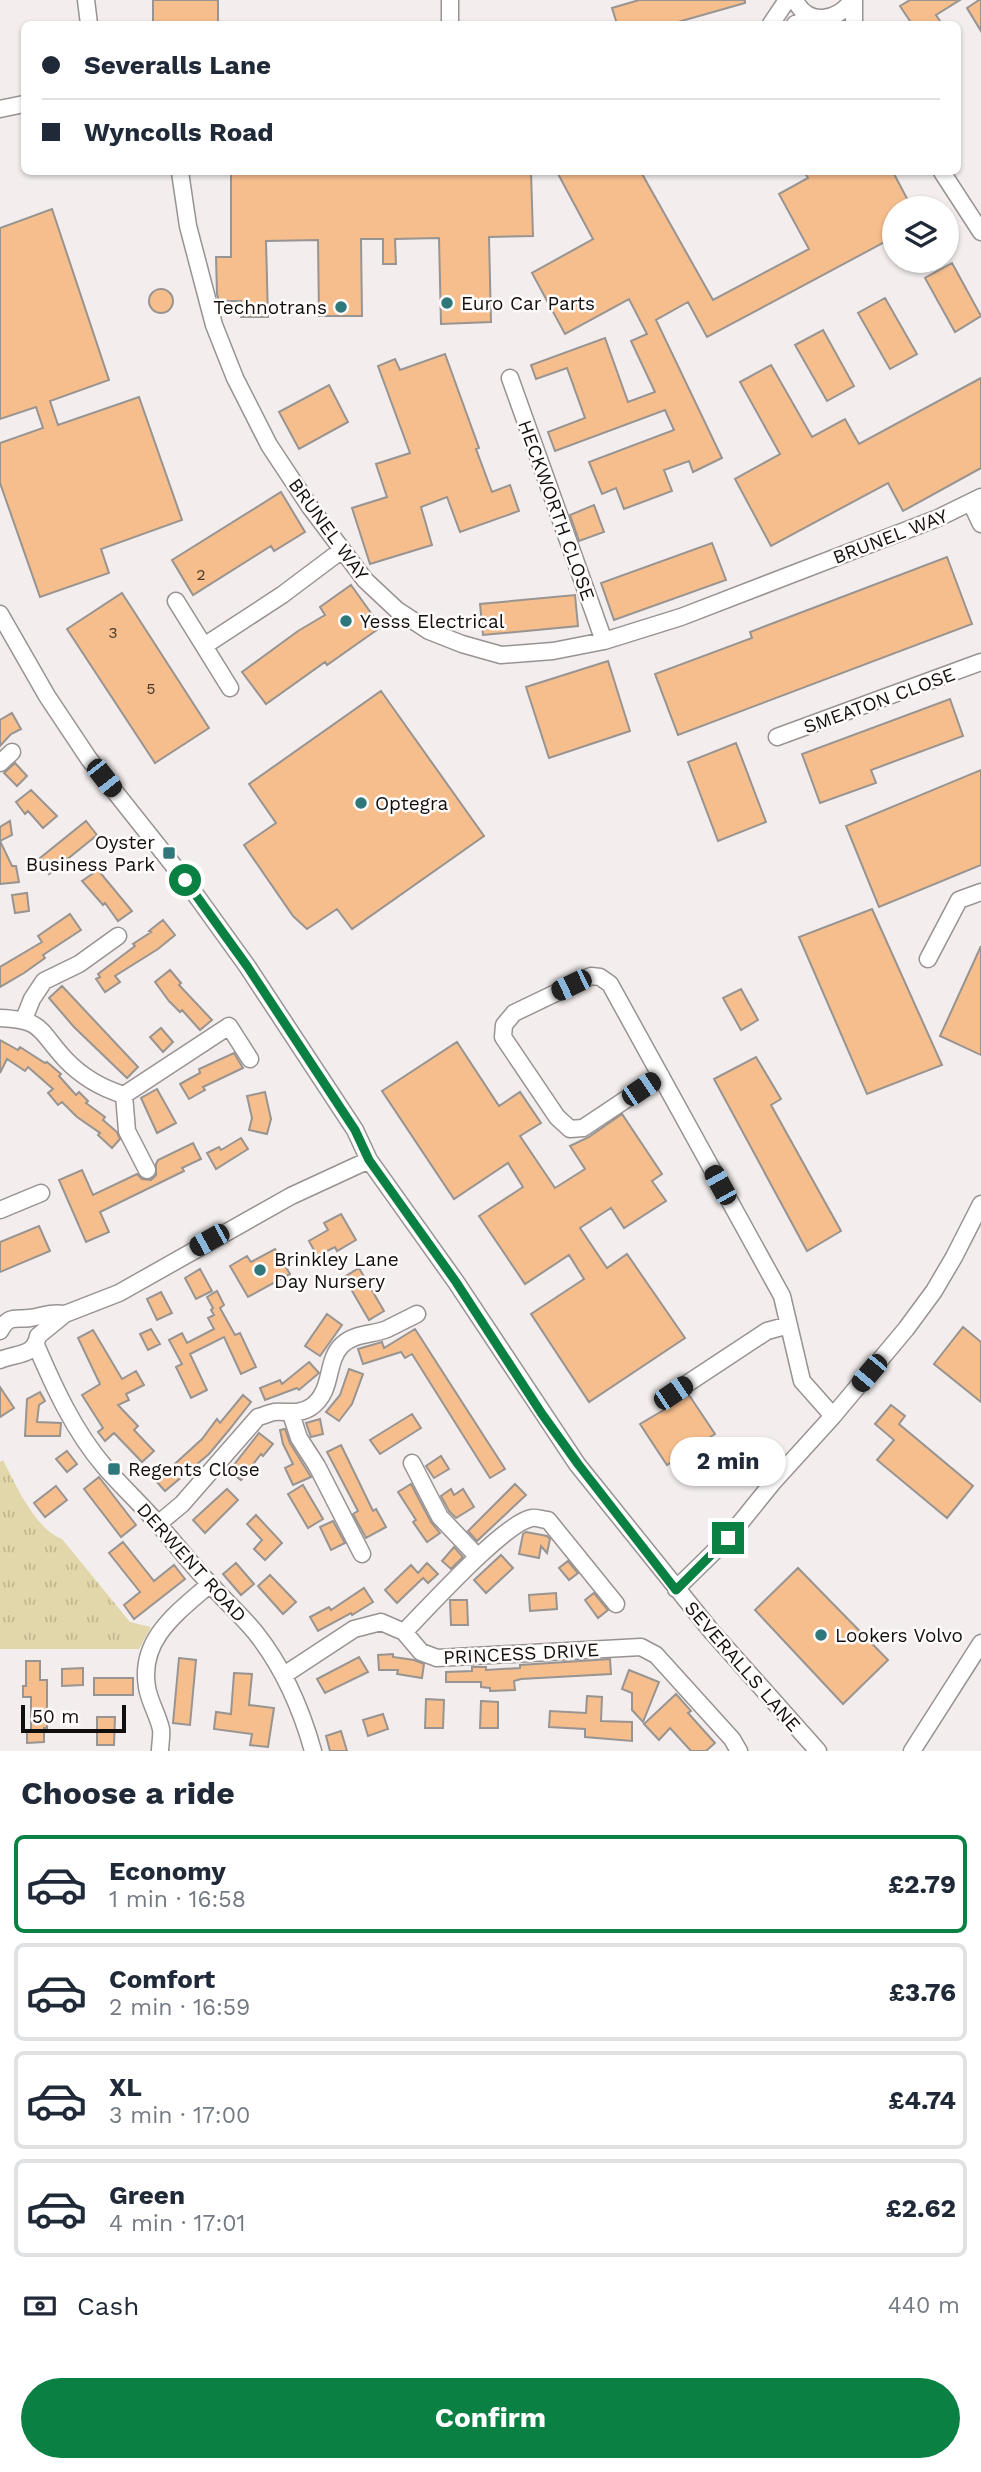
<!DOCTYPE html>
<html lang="en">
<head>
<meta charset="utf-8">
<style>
  body { margin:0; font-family:"Work Sans",sans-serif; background:#f2f2f3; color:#1f2937; height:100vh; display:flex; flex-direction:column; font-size:26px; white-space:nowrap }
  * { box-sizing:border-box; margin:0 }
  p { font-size:23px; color:#747a83 }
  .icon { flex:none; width:38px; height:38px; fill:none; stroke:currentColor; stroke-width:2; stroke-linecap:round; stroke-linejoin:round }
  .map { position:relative; height:1751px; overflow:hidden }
  .sheet { display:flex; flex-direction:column; background:#fff; flex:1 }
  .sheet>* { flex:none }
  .hud { position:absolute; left:21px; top:21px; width:940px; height:154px; border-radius:10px; box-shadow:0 2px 5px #0004; display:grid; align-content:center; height:154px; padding:0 21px; background:#fff }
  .buttons { position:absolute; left:882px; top:196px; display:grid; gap:14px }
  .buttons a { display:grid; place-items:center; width:77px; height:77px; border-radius:50%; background:#fff; box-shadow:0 2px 5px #0004; font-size:35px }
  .scale { position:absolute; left:21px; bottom:18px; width:105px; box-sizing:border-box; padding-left:7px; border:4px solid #110f0e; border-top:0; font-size:19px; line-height:24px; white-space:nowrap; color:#110f0e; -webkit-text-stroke:5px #fffcfb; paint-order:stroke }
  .end { position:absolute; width:32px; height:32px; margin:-16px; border:9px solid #0b8043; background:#fff; box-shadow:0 0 0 4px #fff }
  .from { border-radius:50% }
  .bubble { position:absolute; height:49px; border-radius:24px; background:#fff; box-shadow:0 2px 5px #0004; font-size:23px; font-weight:700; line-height:49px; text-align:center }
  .car { position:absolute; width:21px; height:42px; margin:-21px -10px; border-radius:9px; box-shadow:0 0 5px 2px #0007; background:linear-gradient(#222 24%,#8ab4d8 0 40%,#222 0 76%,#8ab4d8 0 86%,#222 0) }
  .hud b { display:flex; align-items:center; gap:24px; height:66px; font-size:26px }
  .hud b+b { border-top:2px solid #e0e1e3 }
  .hud i { width:18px; height:18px; background:#1f2937 }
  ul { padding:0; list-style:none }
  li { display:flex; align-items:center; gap:21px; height:98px; margin:0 14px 10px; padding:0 7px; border:4px solid #e0e1e3; border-radius:10px }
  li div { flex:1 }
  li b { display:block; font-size:26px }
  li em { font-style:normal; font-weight:700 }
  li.current { border-color:#0b8043 }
  li>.icon { width:63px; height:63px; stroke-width:1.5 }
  h2 { padding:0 21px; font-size:32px; line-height:84px }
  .pay { display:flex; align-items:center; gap:18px; height:77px; padding:0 21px; font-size:26px }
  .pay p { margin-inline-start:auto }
  .primary-button { display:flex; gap:14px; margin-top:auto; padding:14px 21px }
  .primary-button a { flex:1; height:80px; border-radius:42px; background:#0b8043; color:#fff; font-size:28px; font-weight:700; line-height:80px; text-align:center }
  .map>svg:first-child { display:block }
</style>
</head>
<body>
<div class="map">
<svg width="981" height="1751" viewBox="0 0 981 1751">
  <defs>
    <pattern id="grass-tufts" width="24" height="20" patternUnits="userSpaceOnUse" patternTransform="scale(1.75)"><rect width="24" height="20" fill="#e2d7aa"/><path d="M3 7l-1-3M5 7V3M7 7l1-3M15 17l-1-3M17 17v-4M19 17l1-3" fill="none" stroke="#c1b791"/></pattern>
  </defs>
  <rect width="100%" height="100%" fill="#f3eeed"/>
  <path fill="url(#grass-tufts)" d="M3,1460C16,1485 35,1529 62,1539L130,1622L151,1627L139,1649H0V1462Z"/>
  <path fill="#f6be8d" stroke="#989491" stroke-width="2" d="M153,0H218V24H153Z
    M639,0H745V3L671,24H617L612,8Z
    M910,0H960L936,15L942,24H912L900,6Z
    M979,0H981V31L967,8Z
    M268,172H531L533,236L489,237L491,322L441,324L439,238L395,239L396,264H383V239H361L362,316H319L318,240L266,241L268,317H241V301H219L217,294L216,257H231V173Z
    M557,172H641L713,300L809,249L779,194L808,178L804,172H893L912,208H894V237L707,337L688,302L656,320L722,458L693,472L689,461L664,470L672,491L624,509L616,488L602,494L589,462L674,430L665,410L555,451L548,432L585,418L567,368L536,379L531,365L605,338L628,402L655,392L631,341L647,334L629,299L565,334L532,273L593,239Z
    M52,209L109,380L50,401L58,425L139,397L182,520L101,549L109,573L40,597L0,483V443L43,428L36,407L0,419V228Z
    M952,263L981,316L955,332L925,278Z
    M149 301a12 12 0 1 1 24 0a12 12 0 1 1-24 0Z
    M885,298L917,354L890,369L858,313Z
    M823,330L854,386L827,401L795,345Z
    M445,354L479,448L476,449L492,492L510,485L519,511L460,532L447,497L421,507L432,545L370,564L352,508L387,497L376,464L410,453L378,366L395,359L400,370Z
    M771,365L812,437L845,419L859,444L981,378V468L903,511L888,483L771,546L735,479L780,454L740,382Z
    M329,385L348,422L299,449L279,412Z
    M281,492L305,532L274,551L271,546L193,595L172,560Z
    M594,505L604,532L579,541L570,515Z
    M712,543L726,580L614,620L601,583Z
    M947,557L972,624L678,735L655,674L752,638L750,632Z
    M351,585L381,627L327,665L325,662L266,704L242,672L298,631L325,615L320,607Z
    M122,593L209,728L155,763L67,629Z
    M575,595L578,626L483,635L480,604Z
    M608,661L630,731L549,758L526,687Z
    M381,691L484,836L352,929L337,909L307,929L293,916L244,845L276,823L249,784Z
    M950,699L963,736L871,770L876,783L820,803L802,754Z
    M12,713L21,729L11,734L0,746V720Z
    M736,743L766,822L718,841L688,762Z
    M15,763L27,776L17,786L4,773Z
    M981,770V865L879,907L846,826Z
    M31,790L57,816L43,828L28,811L25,814L16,802Z
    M10,821L12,835L0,841V827Z
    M86,821L97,835L49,874L40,862V858Z
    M0,841L12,866H16L19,882L0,884Z
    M98,870L132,911L118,921L105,903L103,905L82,881Z
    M27,893L29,911L15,913L12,895Z
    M872,909L942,1065L867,1094L799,937Z
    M70,914L81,930L43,955L45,958L24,973L0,987V967L42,942L38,936Z
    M163,920L175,935L158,949L115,976L120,982L105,992L96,979L100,977L98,974L135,946L133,944L151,932L149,931Z
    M981,946V1055L940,1036Z
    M170,970L181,983L179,985L212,1020L200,1030L182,1010L180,1012L169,1001L155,982Z
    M62,986L138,1067L127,1078L74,1027L49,998Z
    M741,989L758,1020L741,1030L723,998Z
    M161,1028L173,1042L163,1052L150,1037Z
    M0,1040L18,1050L20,1047L45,1063L47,1062L61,1074L59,1076L76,1095L79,1092L88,1101L86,1103L105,1117L103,1120L117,1132L120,1139L112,1148L98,1135L100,1133L77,1117L62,1102L58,1105L48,1093L53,1089L28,1067L25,1071L7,1059L0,1073Z
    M457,1042L499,1106L520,1092L541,1123L520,1136L555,1188L585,1169L570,1146L589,1137L622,1114L662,1174L652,1181L666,1201L624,1228L611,1208L580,1228L607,1268L627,1254L685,1338L589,1402L531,1314L584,1279L569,1255L525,1284L479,1216L523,1187L508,1163L454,1199L382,1091Z
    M234,1053L243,1068L203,1087L205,1090L189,1099L180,1084L200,1073L199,1069Z
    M756,1057L781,1099L771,1105L841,1231L807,1251L714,1079Z
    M157,1089L176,1123L157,1133L141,1098Z
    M265,1092L271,1119L267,1134L249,1130L252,1118L247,1096Z
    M241,1138L248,1149L216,1169L207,1153L219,1147L221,1150Z
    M193,1143L201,1159L182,1168L184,1171L100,1212L109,1232L86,1242L59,1180L82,1170L93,1195L137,1174L142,1179L151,1180L156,1175V1164L158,1160Z
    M341,1214L356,1240L337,1251L335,1247L317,1256L309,1241L328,1230L324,1223Z
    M39,1226L50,1251L0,1272V1242Z
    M275,1249L290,1274L248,1297L230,1266L247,1256L251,1262Z
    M359,1268L384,1311L369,1320L344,1277Z
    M200,1269L212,1291L196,1299L185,1278Z
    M217,1291L224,1305L220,1308L235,1335L240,1333L256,1367L241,1374L224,1337L190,1354L207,1390L191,1398L176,1367L182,1364L169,1340L182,1333L187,1343L214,1329L208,1318L214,1315L211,1310L213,1308L207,1297Z
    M161,1292L172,1313L157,1320L147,1299Z
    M327,1314L342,1325L320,1356L305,1346Z
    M963,1327L981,1342V1402L934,1364Z
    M151,1329L160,1344L148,1350L140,1334Z
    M415,1329L505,1469L490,1478L412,1354L405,1358L401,1352L363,1364L358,1349L382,1342L384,1348Z
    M93,1330L122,1379L136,1371L144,1385L126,1394L129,1400L118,1405L138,1426L134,1430L154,1451L142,1462L114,1433L105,1441L98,1432L103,1428L82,1395L100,1384L78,1338Z
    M309,1362L319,1373L299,1390L297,1388L265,1400L260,1388L280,1380L282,1384Z
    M349,1369L363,1374L352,1404L339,1421L326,1412L340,1395Z
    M0,1387L14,1408L0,1417Z
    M40,1392L45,1401L39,1405L37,1422L61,1423L60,1436H25L27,1399Z
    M243,1395L251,1402L229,1430L209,1454L165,1491L156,1481L202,1439L217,1419L220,1423Z
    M689,1395L715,1434L667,1465L640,1424Z
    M891,1405L905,1416L899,1424L973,1486L947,1518L877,1460L894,1440L875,1424Z
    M412,1414L421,1428L380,1454L370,1440Z
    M320,1419L323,1434L311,1437L306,1423Z
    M285,1429L290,1443L311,1477L293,1485L285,1468L293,1464L283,1444L280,1430Z
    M259,1433L273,1444L263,1456L261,1454L241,1480L229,1471Z
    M341,1445L373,1511L376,1509L386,1527L366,1538L353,1514L358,1511L327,1452Z
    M67,1451L77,1464L67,1472L56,1459Z
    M441,1456L449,1469L434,1478L426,1466Z
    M99,1477L136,1525L121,1537L84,1489Z
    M411,1484L431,1522L440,1533L427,1542L413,1522L416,1520L398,1492Z
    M515,1484L526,1495L477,1541L468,1531Z
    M303,1485L323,1519L308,1528L288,1494Z
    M56,1486L67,1500L45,1517L34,1503Z
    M227,1489L238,1500L205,1533L193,1520Z
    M451,1489L454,1495L463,1489L474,1507L456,1518L449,1511L441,1496Z
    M256,1515L282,1543L265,1560L254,1549L262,1540L247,1524Z
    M333,1521L345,1543L331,1550L320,1527Z
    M526,1532L547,1536L550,1539L547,1553L541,1546L539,1558L519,1554L523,1534Z
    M123,1542L154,1581L174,1565L185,1579L134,1619L124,1605L140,1592L109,1553Z
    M454,1547L463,1557L451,1569L442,1561Z
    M501,1555L513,1568L486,1593L474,1580Z
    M568,1561L578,1573L569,1580L559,1568Z
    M236,1563L254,1584L241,1595L223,1574Z
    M427,1563L438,1574L428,1583L423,1578L397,1603L385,1590L411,1565L418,1573Z
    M798,1568L888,1660L843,1704L755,1610Z
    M270,1575L296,1602L283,1614L258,1586Z
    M364,1588L373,1602L352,1615L351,1613L318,1631L310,1617L329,1607L331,1610Z
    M556,1593L557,1609L530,1611L529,1595Z
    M594,1593L608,1610L598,1618L585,1600Z
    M450,1600H467L468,1625H451Z
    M393,1654V1657L414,1660L424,1664L422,1678L397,1674L398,1670H379L378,1655Z
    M359,1657L368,1672L325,1693L317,1679Z
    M179,1658L196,1660L190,1725L173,1723Z
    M610,1659L611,1674L521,1679L514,1681L515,1690L490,1691V1688L481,1687V1682H446V1672L472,1671V1667H486V1670L520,1668V1665Z
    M26,1661H40V1680H47V1728H44V1742L27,1743V1731H31V1697H23V1686H26Z
    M83,1668V1685L62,1686V1669Z
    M629,1670L659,1682L643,1722L632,1710V1693L622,1689Z
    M234,1673L252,1674L249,1705L274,1708L268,1747L250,1745L252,1734L214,1729L216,1712L231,1714Z
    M94,1678H133V1695H94Z
    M676,1694L691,1711L688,1713L715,1743L706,1751H691L670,1728L659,1740L644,1724Z
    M587,1696L602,1697L601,1721L632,1722V1741L585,1737V1729L549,1727L550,1711L586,1713Z
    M426,1699L444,1700L443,1728H425Z
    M481,1701L498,1702V1728H480Z
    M383,1714L388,1729L368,1736L363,1720Z
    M97,1717H115L114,1745H97Z
    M341,1731L347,1751H330L326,1736Z"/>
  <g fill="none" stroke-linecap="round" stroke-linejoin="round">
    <g stroke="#989392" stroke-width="19">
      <path id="minor" d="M86,0L89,24
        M795,0C807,26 838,22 852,0
        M854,0V24
        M450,24V0
        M771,24L787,0
        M795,24L815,18
        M0,109L24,104
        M180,172L188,226L214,325L235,378L269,445L310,507L365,580L397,610L429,631L462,644L501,655L553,651L604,641L681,617L938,518L981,497
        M942,172L981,232
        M510,378L604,641
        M971,503L981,524
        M176,601L204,646
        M0,614L47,696L89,759L185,880L247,966L355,1130L369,1160L456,1282L577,1464L712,1632L818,1751
        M230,688L204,646L282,595L342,550
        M777,737L981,662
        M0,763L12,752
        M928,959L959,900L981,892
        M0,1018C44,1020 38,1030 65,1059C81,1076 101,1088 124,1095L229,1026L250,1059
        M24,1019L32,999L44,981L79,964L118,936
        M661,1076L583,1128L570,1129L557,1117L503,1037L504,1025L514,1013L591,976L600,977L610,984L782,1296L802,1381L833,1416
        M124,1095L127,1131L147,1170
        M0,1210L41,1193
        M0,1331C9,1314 16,1320 30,1318C45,1316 48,1312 65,1314
        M38,1336L65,1314L119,1293L291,1196L369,1160
        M36,1345C54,1387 74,1431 104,1466C121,1486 141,1504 158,1524C176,1544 192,1566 211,1585C225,1601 241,1615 255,1632C283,1667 301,1708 313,1751
        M0,1360C16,1353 34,1357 38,1336
        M673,1393L767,1331L789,1325
        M291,1414L299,1438L317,1466L362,1554
        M412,1463L440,1517L478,1557
        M158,1524L182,1504L258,1417C263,1416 269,1413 274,1412C287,1411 299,1415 311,1407C334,1391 325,1361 342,1345C355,1333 372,1335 387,1329C397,1324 407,1319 417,1314
        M676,1589L728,1538L774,1481L833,1416L906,1329L934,1291L954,1257L981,1204
        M404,1632C427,1609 505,1522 532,1518C536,1517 543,1520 548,1520L616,1604
        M284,1675L354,1629L381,1622L404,1632L421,1652L437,1658L641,1647L656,1655L732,1739L739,1751
        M160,1751C160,1744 162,1736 161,1729C158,1715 149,1701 147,1687C139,1639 177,1613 210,1584
        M912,1751L981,1643"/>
    </g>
    <use href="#minor" stroke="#fff" stroke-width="16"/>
  </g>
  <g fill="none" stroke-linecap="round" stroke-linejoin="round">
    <path stroke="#0b8043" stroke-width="9" d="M185,880L247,966L355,1130L369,1160L456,1282L542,1414L578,1464L676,1590L728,1538"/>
  </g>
  <g fill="#2e787c" stroke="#fffcfb" stroke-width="2.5">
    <circle cx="447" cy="303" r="7"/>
    <circle cx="341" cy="307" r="7"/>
    <circle cx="346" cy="621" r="7"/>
    <circle cx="361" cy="803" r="7"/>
    <rect x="162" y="846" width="14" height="14" rx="3.5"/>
    <circle cx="260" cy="1270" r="7"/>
    <rect x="107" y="1462" width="14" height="14" rx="3.5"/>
    <circle cx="821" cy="1635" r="7"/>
  </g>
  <g text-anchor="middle" stroke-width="5" stroke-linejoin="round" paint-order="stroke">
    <g font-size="16" fill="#4a3b2e">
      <text x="201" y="580">2</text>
      <text x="113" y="638">3</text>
      <text x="151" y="694">5</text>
    </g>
    <g font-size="19" fill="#110f0e" stroke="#fffcfb" text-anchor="start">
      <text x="461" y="310">Euro Car Parts</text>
      <text x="327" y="314" text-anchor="end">Technotrans</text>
      <text x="360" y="628">Yesss Electrical</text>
      <text x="375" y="810">Optegra</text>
      <text x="155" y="849" text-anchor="end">Oyster<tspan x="155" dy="22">Business Park</tspan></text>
      <text x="274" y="1266">Brinkley Lane<tspan x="274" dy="22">Day Nursery</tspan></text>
      <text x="128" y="1476">Regents Close</text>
      <text x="835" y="1642">Lookers Volvo</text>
    </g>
    <g font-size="19" fill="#110f0e" stroke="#fffcfb">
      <text transform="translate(557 510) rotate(70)" y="7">HECKWORTH CLOSE</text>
      <text transform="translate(329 529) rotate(54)" y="7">BRUNEL WAY</text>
      <text transform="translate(890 536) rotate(-21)" y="7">BRUNEL WAY</text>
      <text transform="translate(879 700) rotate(-20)" y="7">SMEATON CLOSE</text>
      <text transform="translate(192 1562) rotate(48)" y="7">DERWENT ROAD</text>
      <text transform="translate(521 1653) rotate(-3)" y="7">PRINCESS DRIVE</text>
      <text transform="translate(743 1666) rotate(49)" y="7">SEVERALLS LANE</text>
    </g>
  </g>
</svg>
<div class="buttons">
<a><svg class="icon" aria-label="layers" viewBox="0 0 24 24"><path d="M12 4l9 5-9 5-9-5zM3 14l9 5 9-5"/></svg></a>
</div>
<div class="scale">50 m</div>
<i class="end from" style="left:185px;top:880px"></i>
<i class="end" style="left:728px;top:1538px"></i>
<div class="bubble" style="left:670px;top:1437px;width:116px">2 min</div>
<i class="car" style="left:104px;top:778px;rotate:142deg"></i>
<i class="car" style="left:571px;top:985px;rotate:244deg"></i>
<i class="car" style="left:641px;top:1089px;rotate:56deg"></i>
<i class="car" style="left:720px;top:1185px;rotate:331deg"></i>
<i class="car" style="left:209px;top:1240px;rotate:241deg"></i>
<i class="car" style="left:869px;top:1373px;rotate:220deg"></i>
<i class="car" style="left:673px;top:1393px;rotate:56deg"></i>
<div class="hud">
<b><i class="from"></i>Severalls Lane</b>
<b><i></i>Wyncolls Road</b>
</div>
</div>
<section class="sheet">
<h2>Choose a ride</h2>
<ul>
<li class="current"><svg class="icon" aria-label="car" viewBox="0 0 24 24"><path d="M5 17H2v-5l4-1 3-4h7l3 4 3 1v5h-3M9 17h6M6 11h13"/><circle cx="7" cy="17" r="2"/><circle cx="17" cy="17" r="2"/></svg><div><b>Economy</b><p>1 min · 16:58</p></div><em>£2.79</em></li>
<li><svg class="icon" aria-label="car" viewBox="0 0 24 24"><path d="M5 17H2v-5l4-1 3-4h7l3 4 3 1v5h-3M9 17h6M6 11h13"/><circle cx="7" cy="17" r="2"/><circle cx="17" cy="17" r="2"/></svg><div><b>Comfort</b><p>2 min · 16:59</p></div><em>£3.76</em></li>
<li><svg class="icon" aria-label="car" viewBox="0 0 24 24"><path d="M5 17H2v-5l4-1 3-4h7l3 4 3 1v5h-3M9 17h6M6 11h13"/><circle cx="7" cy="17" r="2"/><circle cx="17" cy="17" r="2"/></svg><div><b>XL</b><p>3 min · 17:00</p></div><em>£4.74</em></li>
<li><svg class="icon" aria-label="car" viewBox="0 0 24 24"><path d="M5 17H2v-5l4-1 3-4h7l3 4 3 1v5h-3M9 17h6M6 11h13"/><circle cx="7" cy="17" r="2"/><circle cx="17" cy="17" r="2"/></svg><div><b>Green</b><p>4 min · 17:01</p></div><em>£2.62</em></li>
</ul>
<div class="pay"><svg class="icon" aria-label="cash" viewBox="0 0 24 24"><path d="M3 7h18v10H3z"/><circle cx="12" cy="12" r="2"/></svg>Cash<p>440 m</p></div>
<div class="primary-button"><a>Confirm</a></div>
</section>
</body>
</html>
